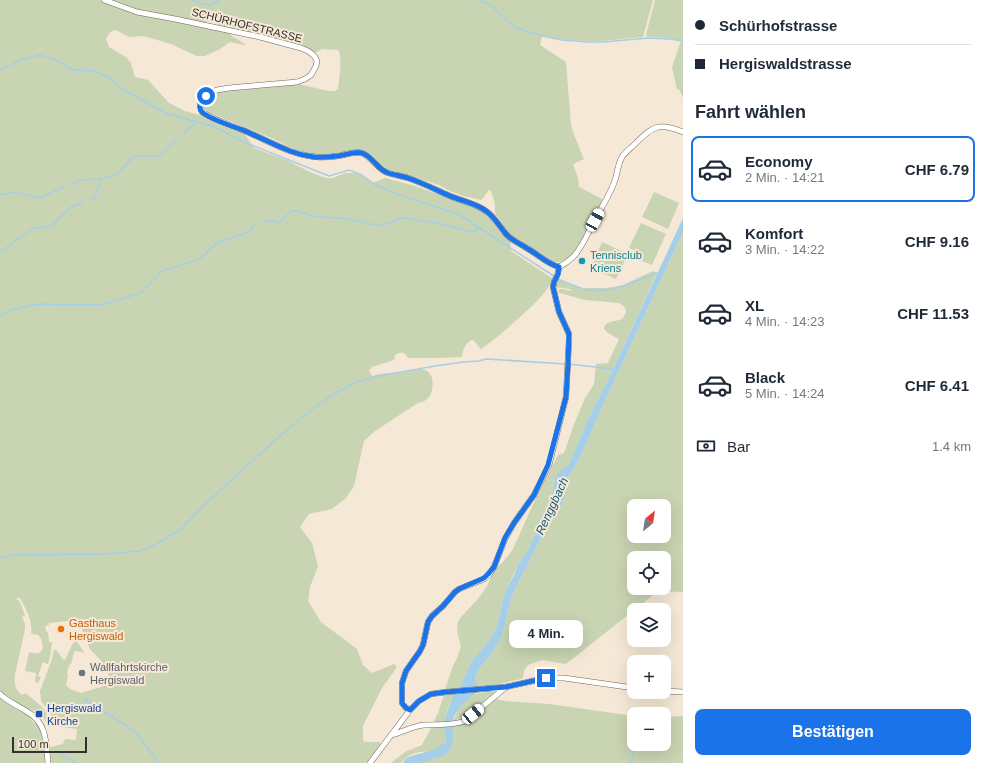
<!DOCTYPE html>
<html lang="de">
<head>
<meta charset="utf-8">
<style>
  body { margin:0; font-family:Helvetica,sans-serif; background:#f6f6f7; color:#1f2937; height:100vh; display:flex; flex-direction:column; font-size:15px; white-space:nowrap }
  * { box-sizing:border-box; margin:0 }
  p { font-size:13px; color:#747a83 }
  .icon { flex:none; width:22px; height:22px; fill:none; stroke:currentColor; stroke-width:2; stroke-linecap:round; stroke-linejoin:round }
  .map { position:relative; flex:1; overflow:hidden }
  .drawer { display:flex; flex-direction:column; background:#fff; width:300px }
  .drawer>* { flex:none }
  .top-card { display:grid; align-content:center; height:88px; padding:0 12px; background:#fff }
  .needle { width:26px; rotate:30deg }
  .controls { position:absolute; left:627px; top:499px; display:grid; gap:8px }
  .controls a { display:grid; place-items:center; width:44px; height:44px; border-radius:8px; background:#fff; box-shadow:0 4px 16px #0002; font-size:20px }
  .scale { position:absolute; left:12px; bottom:10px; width:75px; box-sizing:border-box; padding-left:4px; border:2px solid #35312a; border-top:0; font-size:11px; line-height:14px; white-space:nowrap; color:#35312a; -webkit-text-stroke:3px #f5e8d7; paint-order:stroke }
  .end { position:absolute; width:18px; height:18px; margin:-9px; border:5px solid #1a73e8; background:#fff; box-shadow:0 0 0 2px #fff }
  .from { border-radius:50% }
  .bubble { position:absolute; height:28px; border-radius:8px; background:#fff; box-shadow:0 4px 16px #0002; font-size:13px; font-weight:800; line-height:28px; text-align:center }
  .car { position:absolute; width:12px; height:24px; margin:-12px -6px; border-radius:5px; box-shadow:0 0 3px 1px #0007; background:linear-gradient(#fff 24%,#345 0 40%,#fff 0 76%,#345 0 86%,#fff 0) }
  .top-card b { display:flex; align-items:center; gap:14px; height:38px; font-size:15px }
  .top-card b+b { border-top:1px solid #e0e1e3 }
  .top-card i { width:10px; height:10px; background:#1f2937 }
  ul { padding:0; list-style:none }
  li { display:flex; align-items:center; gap:12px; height:66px; margin:0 8px 6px; padding:0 4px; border:2px solid transparent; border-radius:8px }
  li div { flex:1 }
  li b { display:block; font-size:15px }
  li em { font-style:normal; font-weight:800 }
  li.active { border-color:#1a73e8 }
  li>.icon { width:36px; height:36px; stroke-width:1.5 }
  h2 { padding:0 12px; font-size:18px; line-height:48px }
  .pay { display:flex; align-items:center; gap:10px; height:44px; padding:0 12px; font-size:15px }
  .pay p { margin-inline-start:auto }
  .button { display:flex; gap:8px; margin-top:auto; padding:8px 12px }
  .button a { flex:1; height:46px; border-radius:8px; background:#1a73e8; color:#fff; font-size:16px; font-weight:800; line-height:46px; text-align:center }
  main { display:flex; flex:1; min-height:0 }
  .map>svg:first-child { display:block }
</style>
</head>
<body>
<main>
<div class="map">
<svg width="683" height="763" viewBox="0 0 683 763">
  <rect width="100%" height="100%" fill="#f5e8d7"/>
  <path fill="#c9d4b2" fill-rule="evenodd" d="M0,0H100L114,6L230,33L232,36L245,44L244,45L230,42L220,49L205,56H197L171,44L144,36L129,37L116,30L110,32L106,39L109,47L126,57L131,63L135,77L148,80L169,103L185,111L203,116L244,133L254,148L286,160L312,173L326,178H333L345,173H355L364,177L372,183L385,178L415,186L469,205L493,218L499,231L510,241L511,251L553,279C546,294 532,306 520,317C508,328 495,339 481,349L474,341L472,340C465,343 463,350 462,357L438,358H408C404,352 402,351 395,355L394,360L372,367L369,370L372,376C382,373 390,373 400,372C407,371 418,367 425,370C435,374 434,389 429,397C426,401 422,402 418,403L375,431L364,441L354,486L346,498L332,509L309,514L300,527L312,543L318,566L310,587L308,601L321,622L357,649L363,665L372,673L394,664L397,667L382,688L363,726V741L367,742H380V745L366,763H51L50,747L63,744L65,739L76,740L77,729L62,727L53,721L51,714L41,701L40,691L52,659L54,650H56L63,659L65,660L72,645L75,641L78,643L84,652L85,653L76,651L74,652L71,664L69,665L67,674L68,676L66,685L70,689L81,693L104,686L109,679L108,668L90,649L80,625L66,621L49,623V625L45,626L46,631L48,632L49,642H52L50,657L48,664L43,662L38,676L41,677L38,683H36L35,680L36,673L25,671L29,652C32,653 37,654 39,653C46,650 42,638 38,635C37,635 32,634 31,633C33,621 26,609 20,598H16L20,602L25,615L22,617L25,624V629L15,674C14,683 15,689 22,695L25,693L28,695C35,701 52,712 46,722L43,718L35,710L34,711L19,705L3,694L0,690Z
    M109,0H653L643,37L602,41H585L558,39L546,36L542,37L540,45L566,62L571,125L574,135L584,159L573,164L578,178L579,187L604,200C595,216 581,248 568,258C564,261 558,263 553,262C545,260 537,251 530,247C524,243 517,240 511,236C504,229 502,220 495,214V204L491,191L489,190C486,193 485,197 481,200L463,196L450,191L439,185L420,179L388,170L364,153C345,154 324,158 305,153C293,150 281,142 269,137C248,128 227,120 206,111L204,108V101L210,94L234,88L298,84L329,91H335L338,89C339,79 343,58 338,50L322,49L315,53L305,47L223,27L214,22L208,21L205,23L129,8Z
    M655,0H683V41L668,38L648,37L646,35Z
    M681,41L683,42V98L679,89L677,90L672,67Z
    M654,192L679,203L668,229L642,217Z
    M641,223L666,234L652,265L642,261L644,255L629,248Z
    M683,232V592L658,591L566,664L542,660L528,665L524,671L523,678L521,679L498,684V686L481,687L476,684L475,681L476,675L479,669L490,656L502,636L511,599L518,583L538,544L552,518L561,507L564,499L566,481L582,454L598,416ZM634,506H664V536H634ZM634,558H664V588H634Z
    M602,242L628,254L616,279L591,268Z
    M653,271L657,273L608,380L589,417L569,464L555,479L553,489L551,498L528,550L517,567L506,590L502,604L497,626L489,641L471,662L460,688L445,689L453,666L457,658L461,647L457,630L458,622L461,617L477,600L486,588L496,567L501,564L512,551L536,498L558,455L564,453L573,427L585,398L594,384L596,364L608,363L619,339L608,333L604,329C605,319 617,323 623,318C624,316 625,314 626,312L625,307L619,303L585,300L560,293L558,292L559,289H563L571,291L572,290C566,288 559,288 555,287L558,279L585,290L586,288H607L623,285Z
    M498,691L495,694L496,699L505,701L549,704L634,716V744H664V717L683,716V763H412L413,762L438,758L453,730L454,719L459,708L473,694Z
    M444,695H453C450,703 446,711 445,719C443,728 449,740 444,747C435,757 416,744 401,763H391L405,752L422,745L429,732L438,713Z
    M0,697C8,706 20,709 30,716L29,717L35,724L37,723L41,732L46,763H0Z"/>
  <path fill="#a5cfe9" d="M683,218V232L598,416L582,454L566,481L564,499L561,507L552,518L538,544L518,583L511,599L502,636L490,656L479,669L476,675L475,681L476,684L481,687C472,697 460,704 454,717C453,720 453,723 453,727C452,744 456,749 438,758L434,751L441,749L443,747L446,743V737L444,729L445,718L453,695L460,688L471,662L489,641L494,632L497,626L502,604L506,590L515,573L517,567L528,550L551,498L553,489L555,479L557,475L569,464L589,417L608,380Z"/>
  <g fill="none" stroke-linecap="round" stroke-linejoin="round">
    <path stroke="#a5cfe9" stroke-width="1.5" d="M192,0L200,3L210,5L219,0
      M478,0L490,5L516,28L547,37L562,40L587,42H604L647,38L670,39L683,41
      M0,70L21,60L40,55L53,59L73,70L95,71L112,79L123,90L168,114L215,127L244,142L329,176L349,170L362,175L375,185L400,195L458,214L560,280L583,289L600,291L618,288L657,273
      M183,134L196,122
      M71,184L81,180L100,179L116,175L135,156H160L177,139
      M0,195L14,192L39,198L64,187
      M92,199L95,198L100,179
      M264,222L271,220L279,223L292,210L313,216L347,219L381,226L403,218L438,223L473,232L480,228
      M0,252L32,229L51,226L71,207L83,202
      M0,317L8,311L36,304L101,305L141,293L162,271L200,259L217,243L249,232L256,223
      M569,364L613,369
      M0,558L13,555L104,554L140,551L158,543L180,530L206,503L291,426L329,397L356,382L379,376L435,366L463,362L479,361L486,359L566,364
      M84,699L98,708
      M103,711L136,732L158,763
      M61,754L75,763
      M631,763L636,747"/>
    <path stroke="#a5cfe9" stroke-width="9" d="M408,763L410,761L439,753L445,748"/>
    <g stroke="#716658" stroke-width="6">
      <path id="minor" d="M104,0L137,12L175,19L260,37L301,48L308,51L312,54L315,57L317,61L316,66L311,75L305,79L297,82L229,88L217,90L210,93L202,100L200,105L202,112C214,120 229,124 243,130C267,140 290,155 317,157C324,158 331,157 338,156C345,155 354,151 362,153C372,157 377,169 388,173C394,175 402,176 408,178C423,183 436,190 450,196C462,201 475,203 486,211C495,217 499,226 506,234C512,241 521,244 528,249C539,255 547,264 559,267
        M559,267C565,264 570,260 574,256C583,246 588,233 594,221C601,209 609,196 614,183C617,176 618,163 622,157C625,152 631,148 635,144C653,126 658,122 683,132
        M664,691L683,692
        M0,694C8,702 17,705 26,711C47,722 46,742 48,763
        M410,710L406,708L402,703V683L406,671L420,651L423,645L428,622L432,616L443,606L455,592L459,589L484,579L489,575L494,567L505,539L514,523L534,495L549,465L566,397L569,340V334L559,312L553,287L554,282L558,273L559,267
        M391,735C403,732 413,726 424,725C438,724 452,726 465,721L506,687
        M370,763L410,710L419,701L431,694L446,692L506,687L546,678H564L634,688"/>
    </g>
    <use href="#minor" stroke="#fff" stroke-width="5"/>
  </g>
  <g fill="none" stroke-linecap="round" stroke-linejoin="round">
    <path stroke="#1a73e8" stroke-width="5" d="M206,96C202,100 197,107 202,112C207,118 235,127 243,130C259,137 274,145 290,151C298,154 306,156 314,157C322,158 330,157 338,156C346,155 354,151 362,153C373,157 377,169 388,173C394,175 402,176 408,178C423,183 436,190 450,196C462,201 476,203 486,211C495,217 499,226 506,234C512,241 521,244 528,249C539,255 547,264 559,267L558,274L554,282L553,287L559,312L569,334L568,363L566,397L548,465L534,495L514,523L505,538L494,567L488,574L484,578L459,589L455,592L443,606L432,616L428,622L423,645L420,651L406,671L402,683V703L406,708L410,710L419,701L431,694L446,692L506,687L546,678"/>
  </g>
  <circle fill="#0f9aa8" stroke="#f5e8d7" stroke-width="1.5" cx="582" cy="261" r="4"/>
  <circle fill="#e8710a" stroke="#f5e8d7" stroke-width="1.5" cx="61" cy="629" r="4"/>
  <circle fill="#6b7280" stroke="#f5e8d7" stroke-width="1.5" cx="82" cy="673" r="4"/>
  <rect fill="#1a4fb4" stroke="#f5e8d7" stroke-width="1.5" x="35" y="710" width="8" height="8" rx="2"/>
  <g text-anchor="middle" stroke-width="4" stroke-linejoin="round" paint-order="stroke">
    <g font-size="11" fill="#35312a" stroke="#f5e8d7">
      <text transform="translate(247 25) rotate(14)" y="4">SCHÜRHOFSTRASSE</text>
    </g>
    <g font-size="11" fill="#0d838f" stroke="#f5e8d7" text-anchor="start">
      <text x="590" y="259">Tennisclub<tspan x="590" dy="13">Kriens</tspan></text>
    </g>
    <g font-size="11" fill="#c56008" stroke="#f5e8d7" text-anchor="start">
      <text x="69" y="627">Gasthaus<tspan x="69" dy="13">Hergiswald</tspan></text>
    </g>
    <g font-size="11" fill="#5b616d" stroke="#f5e8d7" text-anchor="start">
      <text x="90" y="671">Wallfahrtskirche<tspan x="90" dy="13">Hergiswald</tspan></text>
    </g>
    <g font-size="11" fill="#164399" stroke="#f5e8d7" text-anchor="start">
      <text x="47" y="712">Hergiswald<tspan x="47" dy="13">Kirche</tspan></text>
    </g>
    <g font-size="12" font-style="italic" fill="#12597c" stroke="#f5e8d7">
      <text transform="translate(552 506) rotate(-65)" y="4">Renggbach</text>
    </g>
  </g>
</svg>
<div class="controls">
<a><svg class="needle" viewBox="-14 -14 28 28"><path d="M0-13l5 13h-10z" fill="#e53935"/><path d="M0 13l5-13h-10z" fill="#747a83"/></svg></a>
<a><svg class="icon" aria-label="locate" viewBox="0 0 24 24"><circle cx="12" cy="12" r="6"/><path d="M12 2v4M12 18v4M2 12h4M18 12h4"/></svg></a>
<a><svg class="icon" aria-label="layers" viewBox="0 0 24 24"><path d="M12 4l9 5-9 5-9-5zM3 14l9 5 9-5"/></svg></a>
<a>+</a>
<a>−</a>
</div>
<div class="scale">100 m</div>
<i class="end from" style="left:206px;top:96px"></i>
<i class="end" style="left:546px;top:678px"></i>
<div class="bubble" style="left:509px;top:620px;width:74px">4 Min.</div>
<i class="car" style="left:595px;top:220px;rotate:29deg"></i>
<i class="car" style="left:473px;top:714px;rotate:51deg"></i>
</div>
<section class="drawer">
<div class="top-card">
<b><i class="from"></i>Schürhofstrasse</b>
<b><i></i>Hergiswaldstrasse</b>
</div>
<h2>Fahrt wählen</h2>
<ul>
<li class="active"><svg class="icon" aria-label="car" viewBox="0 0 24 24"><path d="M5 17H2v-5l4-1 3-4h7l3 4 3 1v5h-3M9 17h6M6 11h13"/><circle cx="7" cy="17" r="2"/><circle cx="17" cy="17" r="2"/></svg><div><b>Economy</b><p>2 Min. · 14:21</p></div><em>CHF 6.79</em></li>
<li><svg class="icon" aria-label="car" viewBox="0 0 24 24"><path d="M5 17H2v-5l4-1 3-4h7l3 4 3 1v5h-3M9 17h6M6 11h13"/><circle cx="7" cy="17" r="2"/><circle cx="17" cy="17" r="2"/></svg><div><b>Komfort</b><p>3 Min. · 14:22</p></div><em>CHF 9.16</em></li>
<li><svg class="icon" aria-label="car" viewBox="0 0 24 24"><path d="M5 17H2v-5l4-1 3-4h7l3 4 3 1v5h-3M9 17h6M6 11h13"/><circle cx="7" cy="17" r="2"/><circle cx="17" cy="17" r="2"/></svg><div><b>XL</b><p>4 Min. · 14:23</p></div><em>CHF 11.53</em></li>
<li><svg class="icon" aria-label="car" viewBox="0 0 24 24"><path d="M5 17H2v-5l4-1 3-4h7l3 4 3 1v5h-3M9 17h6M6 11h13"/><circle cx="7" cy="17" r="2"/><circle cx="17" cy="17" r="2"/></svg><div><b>Black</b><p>5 Min. · 14:24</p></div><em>CHF 6.41</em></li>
</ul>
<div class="pay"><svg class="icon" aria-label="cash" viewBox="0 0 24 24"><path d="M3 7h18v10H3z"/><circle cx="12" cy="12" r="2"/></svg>Bar<p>1.4 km</p></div>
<div class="button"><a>Bestätigen</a></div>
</section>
</main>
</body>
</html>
